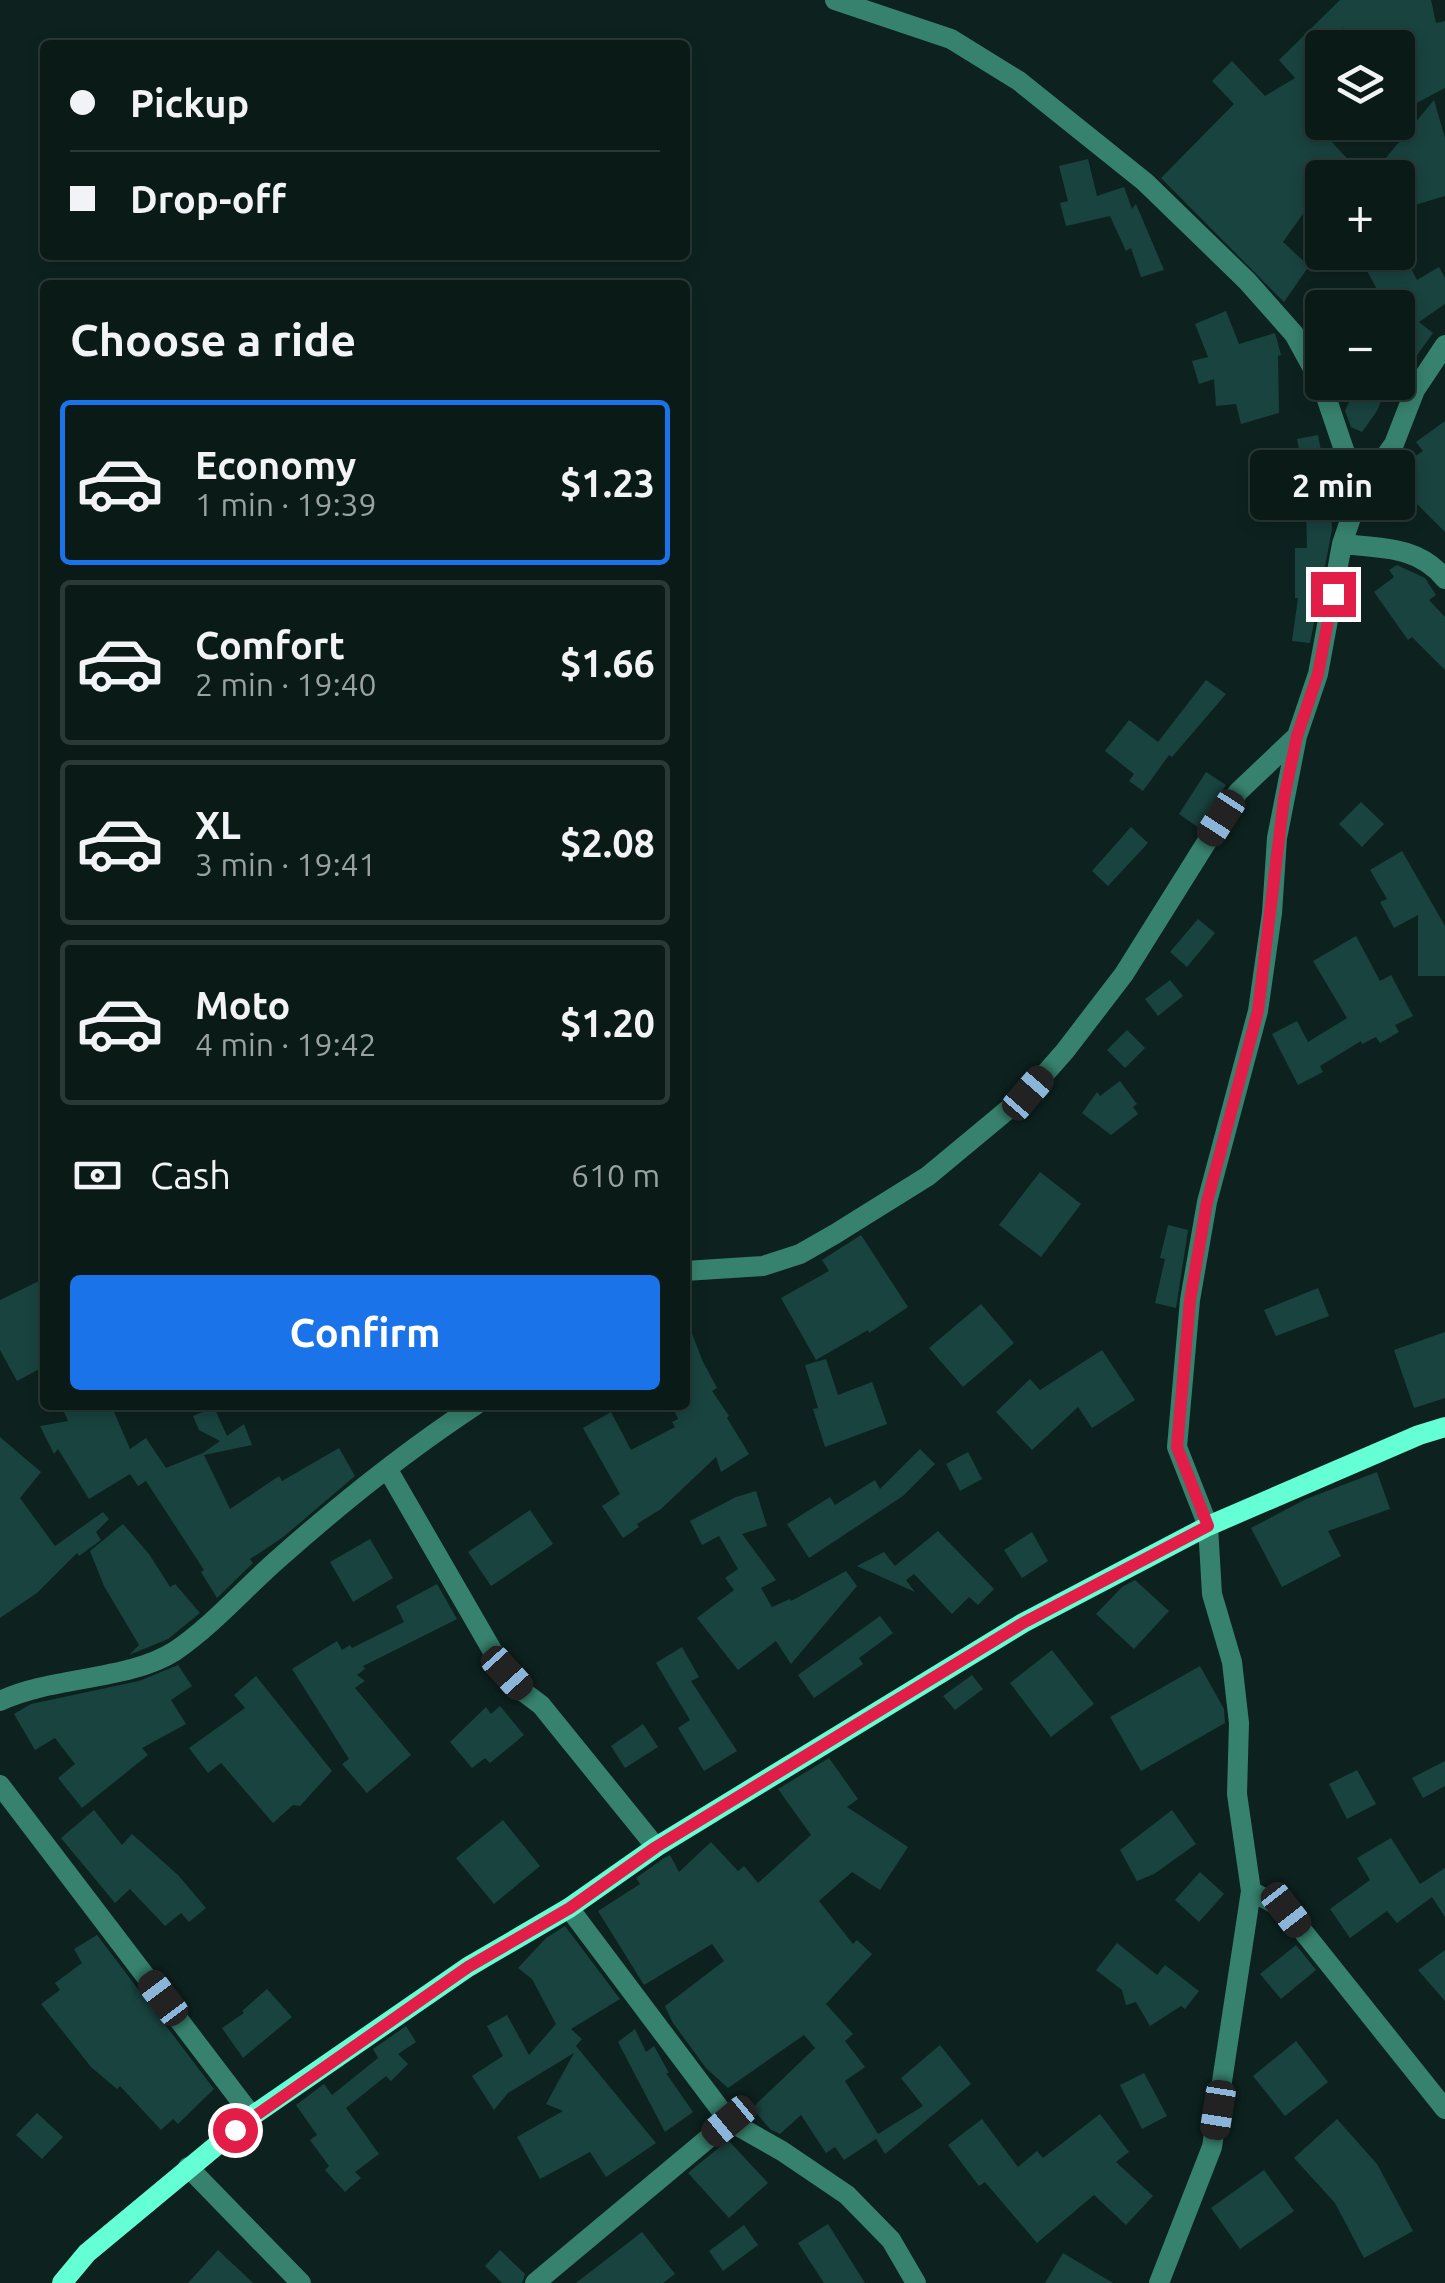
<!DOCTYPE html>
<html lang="en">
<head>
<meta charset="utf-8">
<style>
  body { margin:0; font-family:Ubuntu,sans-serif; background:#132320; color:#f1f3f6; height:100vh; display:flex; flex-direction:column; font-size:38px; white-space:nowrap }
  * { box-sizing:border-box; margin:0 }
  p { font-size:32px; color:#99a1a1 }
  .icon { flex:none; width:55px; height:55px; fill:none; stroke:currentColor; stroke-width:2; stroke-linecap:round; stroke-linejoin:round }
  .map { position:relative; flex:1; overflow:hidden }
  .side { position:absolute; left:40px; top:280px; width:650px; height:1130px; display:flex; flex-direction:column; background:#0a1a17; border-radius:10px; box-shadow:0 5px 15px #0003,0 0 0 2px #2a3836 }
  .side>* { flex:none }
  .top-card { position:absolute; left:40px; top:40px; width:650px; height:220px; border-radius:10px; box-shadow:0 5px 15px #0003,0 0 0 2px #2a3836; display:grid; align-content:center; height:220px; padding:0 30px; background:#0a1a17 }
  .buttons { position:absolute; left:1305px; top:30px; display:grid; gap:20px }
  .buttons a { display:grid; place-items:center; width:110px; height:110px; border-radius:10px; background:#0a1a17; box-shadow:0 5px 15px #0003,0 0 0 2px #2a3836; font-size:50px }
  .end { position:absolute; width:45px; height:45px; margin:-22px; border:12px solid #e11d48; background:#fff; box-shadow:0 0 0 5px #fff }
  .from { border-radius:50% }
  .bubble { position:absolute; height:70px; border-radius:10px; background:#0a1a17; box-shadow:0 5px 15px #0003,0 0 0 2px #2a3836; font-size:32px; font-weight:700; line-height:70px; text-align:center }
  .car { position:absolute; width:30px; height:60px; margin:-30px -15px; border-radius:12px; box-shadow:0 0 8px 2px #0007; background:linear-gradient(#222 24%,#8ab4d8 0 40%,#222 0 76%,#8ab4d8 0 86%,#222 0) }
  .top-card b { display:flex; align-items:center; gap:35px; height:95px; font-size:38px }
  .top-card b+b { border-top:2px solid #2a3836 }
  .top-card i { width:25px; height:25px; background:#f1f3f6 }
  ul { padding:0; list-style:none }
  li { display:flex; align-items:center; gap:30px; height:165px; margin:0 20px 15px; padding:0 10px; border:5px solid #2a3836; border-radius:10px }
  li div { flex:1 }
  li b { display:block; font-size:38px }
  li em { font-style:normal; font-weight:700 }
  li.selected { border-color:#1a73e8 }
  li>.icon { width:90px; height:90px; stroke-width:1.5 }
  h2 { padding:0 30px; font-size:45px; line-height:120px }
  .pay { display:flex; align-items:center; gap:25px; height:110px; padding:0 30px; font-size:38px }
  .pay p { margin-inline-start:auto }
  .primary-button { display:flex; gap:20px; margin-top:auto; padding:20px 30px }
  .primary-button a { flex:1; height:115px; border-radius:10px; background:#1a73e8; color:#fff; font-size:40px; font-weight:700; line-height:115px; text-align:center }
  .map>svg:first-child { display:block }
</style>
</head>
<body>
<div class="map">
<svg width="1445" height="2283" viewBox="0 0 1445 2283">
  <rect width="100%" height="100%" fill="#0d221f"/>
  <path fill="#19433f" d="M1340,0H1431L1436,23L1445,21V88L1398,113V39L1371,48H1349L1343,27L1320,48H1306L1322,75V122H1352L1330,140L1365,178H1322V227L1308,207L1283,242L1309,266L1284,302L1161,178L1234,104L1212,81L1232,61L1265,96L1295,78L1279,60Z
    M1434,100L1445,138V196L1398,210V178H1391L1385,159Z
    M1088,159L1097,196L1124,187L1132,209L1136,204L1164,270L1141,277L1131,248L1126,251L1110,216L1066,226L1060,203L1068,201L1059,166Z
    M1357,252H1402L1417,280L1439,267L1445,278V304L1419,322L1433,333L1410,365L1398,346L1401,338H1398V308H1387Z
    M1226,311L1239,344L1275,333L1281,355L1278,356L1279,413L1241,424L1236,404L1216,406L1214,379L1199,384L1192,361L1208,357L1195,324Z
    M1358,382H1389L1377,411L1362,432L1351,427L1345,411Z
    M1445,421V532L1416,503L1396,517L1381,500L1411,473L1404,464L1423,451L1416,442Z
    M1318,435L1331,503L1332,530L1310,643L1292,641L1298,598H1295V548H1307L1306,506H1310L1297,439Z
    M1397,565L1425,578L1436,595L1429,600L1445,617V670L1412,637L1408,640L1374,592L1394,577L1389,570Z
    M1206,680L1226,694L1172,757L1169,755L1143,791L1129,781L1134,774L1105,751L1129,720L1158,742Z
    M1206,772L1226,785L1199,828L1179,814Z
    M1361,802L1384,824L1362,847L1339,824Z
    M1131,827L1148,843L1108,886L1092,871Z
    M1402,851L1445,926V976H1418V915L1394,928L1380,902L1387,899L1370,870Z
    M1198,919L1215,933L1187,967L1170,952Z
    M1356,936L1380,981L1391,975L1413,1016L1395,1025L1399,1032L1380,1043L1376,1037L1362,1044L1361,1041L1320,1066L1323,1072L1298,1085L1272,1034L1297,1021L1308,1042L1347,1018L1313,961Z
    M1170,980L1183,996L1158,1016L1145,999Z
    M1127,1030L1145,1048L1125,1068L1107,1050Z
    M1120,1081L1137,1104L1133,1107L1138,1114L1111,1135L1082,1113L1097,1092L1100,1096Z
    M1040,1172L1081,1204L1041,1257L999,1225Z
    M1168,1225L1188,1230L1176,1308L1155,1303L1165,1259L1160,1258Z
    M861,1235L908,1307L869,1333L868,1330L816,1360L781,1298L829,1271L822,1260Z
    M45,1278V1366L17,1381L0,1350V1300Z
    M1318,1288L1329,1316L1276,1336L1264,1310Z
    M981,1304L1014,1343L963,1387L929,1348Z
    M687,1320L702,1360L717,1388L712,1391L729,1416L727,1418L749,1454L721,1472L716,1457L661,1509L637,1524L639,1527L623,1538L602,1506L620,1494L583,1428L611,1412L631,1450L675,1427L672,1422L678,1419L672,1405H685Z
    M1445,1332V1398L1414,1408L1394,1350Z
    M1102,1350L1135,1400L1092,1428L1078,1407L1032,1450L996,1412L1030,1379L1040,1390Z
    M826,1359L838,1395L872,1382L887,1424L825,1447L813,1409L818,1408L805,1365Z
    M61,1405H111L130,1449L146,1438L166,1468L203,1453L220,1441L199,1430L193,1416L214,1407L227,1436L244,1424L252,1445L204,1455L230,1509L279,1476L282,1481L339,1448L355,1476L282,1538L250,1559L253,1563L217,1598L201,1572L204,1570L146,1481L138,1486L130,1474L89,1499L58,1449L54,1454L40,1426L68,1421Z
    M0,1437L41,1472L20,1498L55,1546L103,1512L109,1519L96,1532L101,1540L79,1556L77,1553L37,1593L0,1618Z
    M920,1449L935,1464L903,1496L809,1558L787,1524L830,1497L835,1505L875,1480L880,1489Z
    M968,1452L982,1479L960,1491L946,1464Z
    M1377,1472L1390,1509L1328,1531L1341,1556L1282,1587L1251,1528L1306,1499Z
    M756,1491L767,1526L742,1534L776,1580L761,1588L772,1607L790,1599L791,1601L846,1571L857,1586L791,1664L776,1641L738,1670L697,1618L734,1590L725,1578L738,1569L719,1536L702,1545L690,1521L736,1497Z
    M530,1510L553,1544L491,1586L468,1552Z
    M123,1524L149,1554L170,1587L175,1584L200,1613L168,1639L129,1655L139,1645L104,1586L90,1551Z
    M938,1531L994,1589L978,1605L969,1597L952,1614L914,1574L906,1580L915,1592L857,1566L884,1552L895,1566Z
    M1032,1532L1048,1561L1022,1578L1004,1550Z
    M370,1539L393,1578L353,1602L330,1562Z
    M1135,1580L1169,1611L1134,1649L1096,1614L1122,1587Z
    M437,1584L457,1619L363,1666L365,1669L357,1675L365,1681L355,1688L411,1755L367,1793L342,1764L349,1759L292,1669L337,1641L342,1650L350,1645L352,1648L404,1622L396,1606Z
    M880,1616L893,1633L859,1658L863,1664L814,1698L798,1675Z
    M682,1647L699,1677L691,1681L737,1751L704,1771L678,1728L690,1720L656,1663Z
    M1052,1650L1094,1704L1051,1737L1010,1683Z
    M178,1665L192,1686L171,1700L186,1724L142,1748L148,1755L82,1808L58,1778L75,1764L55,1738L35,1750L14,1714L31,1704L139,1681Z
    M1200,1666L1224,1709L1225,1723L1141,1771L1110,1717Z
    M972,1675L983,1689L955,1710L943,1696Z
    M256,1676L332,1771L300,1806L293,1805L273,1823L221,1763L208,1773L189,1748L245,1708L234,1695Z
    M500,1706L524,1735L490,1763L485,1758L472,1768L450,1742L486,1707L491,1714Z
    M643,1724L658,1747L625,1768L611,1746Z
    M829,1758L858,1799L847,1807L908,1847L880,1890L852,1872L819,1901L853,1944L857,1940L872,1954L826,2004L853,2034L845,2041L865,2067L845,2081L878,2134L923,2106L901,2078L940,2045L971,2084L885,2154L876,2139L844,2160L835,2147L826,2153L801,2115L780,2134L770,2129L752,2108L815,2048L804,2035L728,2088L706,2068L673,2023L665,2006L724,1961L712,1944L644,1985L598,1911L640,1884L636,1878L664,1858L670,1855L679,1872L711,1842L738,1871L744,1866L758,1883L811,1835L778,1789Z
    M1445,1761V1786L1423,1798L1412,1778Z
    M1357,1770L1376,1804L1347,1819L1329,1784Z
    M94,1810L122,1845L132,1834L178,1875L206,1908L189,1922L181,1913L165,1926L130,1889L115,1903L61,1838Z
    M1172,1810L1196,1844L1154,1874L1137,1881L1120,1850Z
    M503,1820L540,1866L494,1904L456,1858Z
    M1391,1838L1420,1884L1445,1868V1917L1432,1897L1397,1923L1387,1911L1350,1938L1330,1909L1370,1880L1357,1858Z
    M1200,1872L1224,1894L1199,1922L1175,1900Z
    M565,1926L620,1999L571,2029L582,2039L576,2046L656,2143L606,2177L590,2152L540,2179L517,2137L563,2111L546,2104L574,2053L508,2093L494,2110L472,2076L503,2056L487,2026L507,2015L529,2055L556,2024L532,1979L518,1968L546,1938Z
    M97,1935L214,2089L178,2124L173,2119L161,2130L120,2086L117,2089L91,2067L41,2004L60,1990L55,1983L82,1963L74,1949Z
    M1117,1943L1157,1975L1165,1965L1199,1991L1185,2009L1181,2006L1150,2026L1136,2002L1126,2005L1122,1990L1096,1970Z
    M1296,1945L1316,1970L1281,1999L1260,1974Z
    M1445,1950V2001L1418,1970Z
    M267,1989L292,2017L243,2058L222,2028L244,2013L242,2011Z
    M406,2026L416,2042L398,2054L408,2064L391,2081L386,2076L346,2108L379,2154L355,2172L361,2178L345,2192L325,2170L329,2166L310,2140L317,2135L296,2105L324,2084L332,2095L378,2058L373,2049Z
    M635,2029L646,2052L654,2046L669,2073H666L693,2112L665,2132L618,2042Z
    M1296,2041L1328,2082L1285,2116L1253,2076Z
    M1144,2073L1167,2116L1142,2129L1120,2085Z
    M37,2113L63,2137L42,2159L16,2135Z
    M1100,2114L1129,2152L1116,2162L1153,2196L1126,2225L1094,2195L1037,2243L985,2182L979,2186L948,2145L982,2119L1018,2167L1037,2151L1043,2158Z
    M1337,2119L1377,2164L1413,2231L1364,2258L1335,2203L1294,2158Z
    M728,2140L768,2183L729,2218L688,2173Z
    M1264,2170L1294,2211L1240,2249L1211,2208Z
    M828,2224L865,2283H824L798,2243Z
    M744,2225L758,2245L723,2271L709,2251Z
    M642,2232L675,2274L663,2283H576Z
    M218,2250L253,2283H188Z
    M500,2250L525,2274L522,2283H502L485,2266Z
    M1063,2253L1113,2283H1045Z"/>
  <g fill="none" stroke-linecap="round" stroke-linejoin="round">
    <path stroke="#37826e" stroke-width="20" d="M1359,494L1394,444L1415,390L1445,345
      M1342,544C1381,548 1419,546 1445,579
      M685,1271L763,1266L800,1254L835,1234L928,1176L1028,1093L1065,1051L1124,974L1238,792L1297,736L1318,674L1342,544L1359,494L1322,385L1294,334L1247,281L1145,182L1019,81L951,39L835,0
      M388,1470L496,1657L525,1693L541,1705L656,1847
      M0,1701C53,1676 128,1681 175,1651C213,1625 243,1590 277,1560C340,1504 406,1451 476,1405
      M0,1785L252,2116
      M1251,1891L1286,1910L1445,2109
      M569,1908L729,2121L782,2151L847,2195L891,2240L916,2283
      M188,2167L301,2283
      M535,2283L729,2121
      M1159,2283L1212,2147L1251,1891L1237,1794L1239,1723L1232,1662L1212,1594L1208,1526L1177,1447L1190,1300L1207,1202L1258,1011L1272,913L1277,838L1297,736"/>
    <path stroke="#65ffd5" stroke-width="20" d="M62,2283L87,2253L252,2116L468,1967L569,1908L656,1847L1023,1623L1208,1526L1419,1435L1445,1427"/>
  </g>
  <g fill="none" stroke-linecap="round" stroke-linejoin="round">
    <path stroke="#e11d48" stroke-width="12" d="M235,2130L468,1967L570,1908L656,1847L1023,1623L1208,1526L1177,1447L1190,1300L1207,1202L1258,1011L1284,798L1297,736L1318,674L1333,594"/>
  </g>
</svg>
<div class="buttons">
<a><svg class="icon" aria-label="layers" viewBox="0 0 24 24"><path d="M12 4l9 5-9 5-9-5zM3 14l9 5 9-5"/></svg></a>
<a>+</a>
<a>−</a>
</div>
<i class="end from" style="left:235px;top:2130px"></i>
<i class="end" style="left:1333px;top:594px"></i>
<div class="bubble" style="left:1250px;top:450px;width:165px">2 min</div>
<i class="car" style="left:1221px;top:818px;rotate:213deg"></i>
<i class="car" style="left:1028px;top:1093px;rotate:41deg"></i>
<i class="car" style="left:507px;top:1673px;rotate:138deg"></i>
<i class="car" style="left:1286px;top:1910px;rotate:142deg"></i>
<i class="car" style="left:163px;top:1998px;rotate:323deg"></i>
<i class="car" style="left:1218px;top:2110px;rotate:189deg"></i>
<i class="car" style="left:729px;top:2121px;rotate:230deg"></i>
<div class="top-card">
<b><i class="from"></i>Pickup</b>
<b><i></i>Drop-off</b>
</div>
<section class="side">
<h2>Choose a ride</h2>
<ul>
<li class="selected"><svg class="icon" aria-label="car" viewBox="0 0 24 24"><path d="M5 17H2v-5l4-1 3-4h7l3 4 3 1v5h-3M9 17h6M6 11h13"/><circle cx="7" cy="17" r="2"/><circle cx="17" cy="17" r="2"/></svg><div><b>Economy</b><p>1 min · 19:39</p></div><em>$1.23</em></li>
<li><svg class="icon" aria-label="car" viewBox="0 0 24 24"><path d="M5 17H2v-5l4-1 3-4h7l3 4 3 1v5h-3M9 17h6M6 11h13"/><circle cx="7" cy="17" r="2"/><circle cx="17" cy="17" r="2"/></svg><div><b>Comfort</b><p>2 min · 19:40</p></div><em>$1.66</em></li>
<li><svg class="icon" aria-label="car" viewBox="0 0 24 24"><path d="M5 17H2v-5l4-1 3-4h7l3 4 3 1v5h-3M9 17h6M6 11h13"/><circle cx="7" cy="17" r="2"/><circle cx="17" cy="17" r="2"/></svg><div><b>XL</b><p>3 min · 19:41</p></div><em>$2.08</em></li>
<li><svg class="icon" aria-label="car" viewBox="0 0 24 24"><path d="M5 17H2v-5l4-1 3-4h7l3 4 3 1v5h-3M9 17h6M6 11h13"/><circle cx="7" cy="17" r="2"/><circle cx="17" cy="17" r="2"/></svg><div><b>Moto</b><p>4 min · 19:42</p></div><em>$1.20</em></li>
</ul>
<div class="pay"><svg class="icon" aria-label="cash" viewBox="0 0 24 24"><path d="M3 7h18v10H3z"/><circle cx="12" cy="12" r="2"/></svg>Cash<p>610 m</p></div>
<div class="primary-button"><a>Confirm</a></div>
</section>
</div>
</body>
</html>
